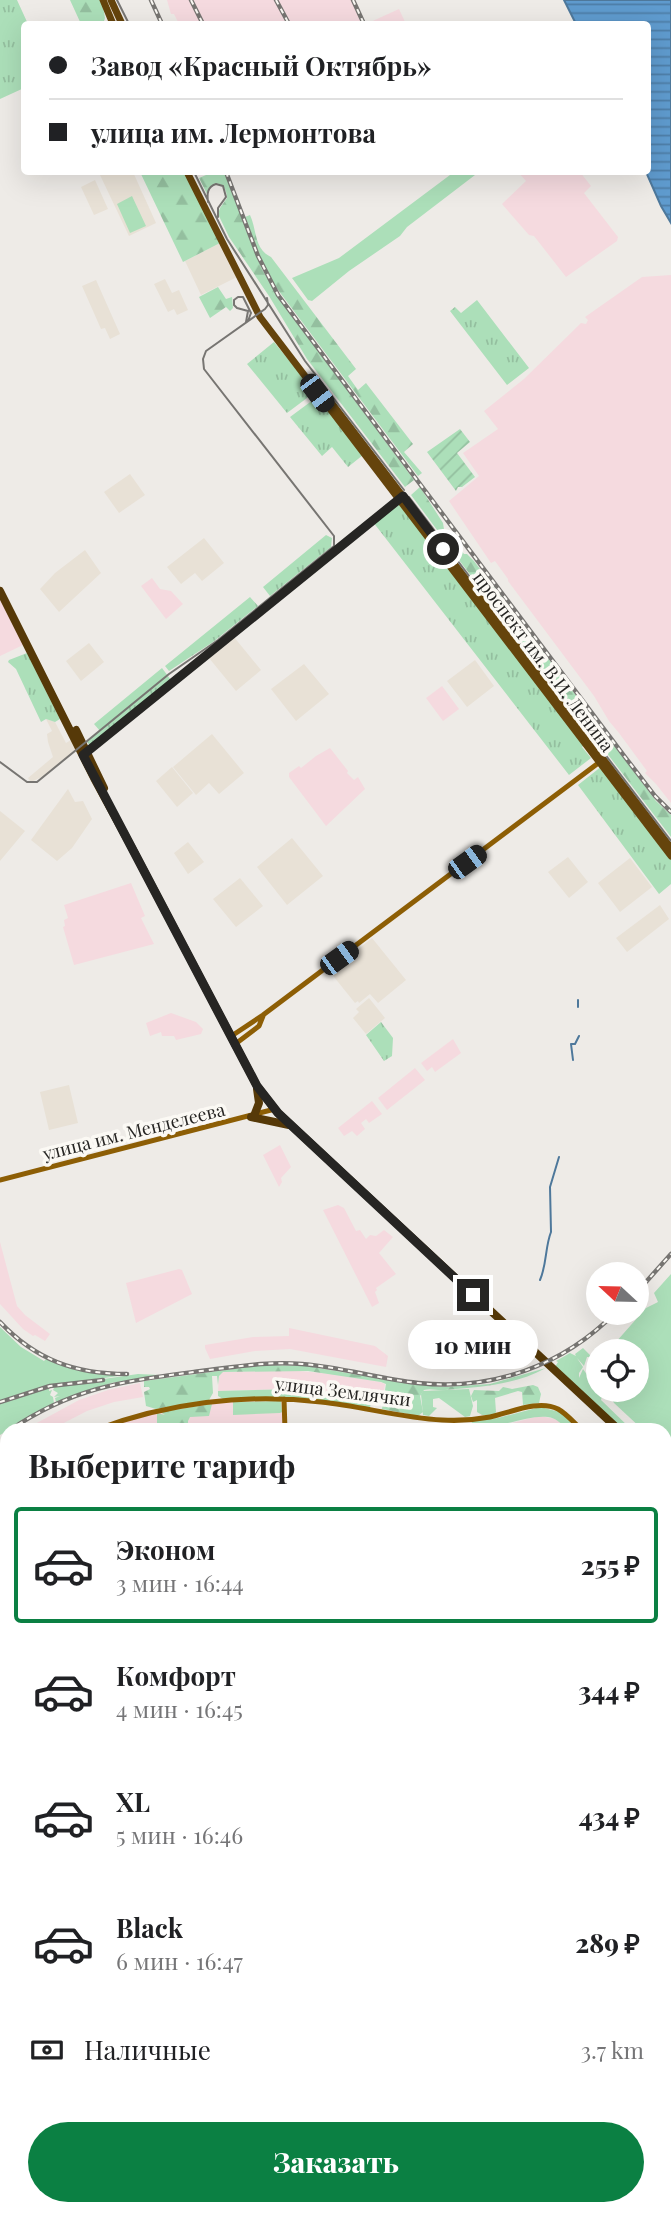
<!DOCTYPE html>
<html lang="ru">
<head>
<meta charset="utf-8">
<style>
  body { margin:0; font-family:"Playfair Display",serif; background:#f2f2f2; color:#202124; height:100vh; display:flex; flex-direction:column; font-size:26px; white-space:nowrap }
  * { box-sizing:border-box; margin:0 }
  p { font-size:23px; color:#757577 }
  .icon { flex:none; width:38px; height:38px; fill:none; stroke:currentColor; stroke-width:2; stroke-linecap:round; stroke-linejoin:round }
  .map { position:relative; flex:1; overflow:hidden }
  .drawer { position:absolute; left:0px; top:1423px; width:672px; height:793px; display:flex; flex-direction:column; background:#fff; border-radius:21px 21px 0 0; box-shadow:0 7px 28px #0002 }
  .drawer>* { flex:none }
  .banner { position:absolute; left:21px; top:21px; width:630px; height:154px; border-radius:7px; box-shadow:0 7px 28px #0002; display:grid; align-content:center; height:154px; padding:0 28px; background:#fff }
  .needle { width:46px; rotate:292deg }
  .buttons { position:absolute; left:586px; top:1262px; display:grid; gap:14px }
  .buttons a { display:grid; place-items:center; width:63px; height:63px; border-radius:50%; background:#fff; box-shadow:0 7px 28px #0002; font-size:35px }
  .end { position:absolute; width:32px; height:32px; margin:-16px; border:9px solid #262523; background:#fff; box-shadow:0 0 0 4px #fff }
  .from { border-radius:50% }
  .bubble { position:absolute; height:49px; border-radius:24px; background:#fff; box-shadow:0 7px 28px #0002; font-size:23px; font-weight:800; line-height:49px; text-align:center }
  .car { position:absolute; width:21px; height:42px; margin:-21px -10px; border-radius:9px; box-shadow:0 0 5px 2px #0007; background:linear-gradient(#222 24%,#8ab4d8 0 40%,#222 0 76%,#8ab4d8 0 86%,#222 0) }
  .banner b { display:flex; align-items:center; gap:24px; height:66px; font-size:26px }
  .banner b+b { border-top:2px solid #e0e0e0 }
  .banner i { width:18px; height:18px; background:#202124 }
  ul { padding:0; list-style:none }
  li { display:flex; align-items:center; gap:21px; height:116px; margin:0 14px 10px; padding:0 14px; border:4px solid transparent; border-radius:7px }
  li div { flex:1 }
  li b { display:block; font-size:26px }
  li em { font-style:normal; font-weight:800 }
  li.current { border-color:#0b8043 }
  li>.icon { width:63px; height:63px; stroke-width:1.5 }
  h2 { padding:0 28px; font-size:32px; line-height:84px }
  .pay { display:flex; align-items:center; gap:18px; height:77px; padding:0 28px; font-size:26px }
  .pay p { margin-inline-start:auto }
  .cta { display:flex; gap:14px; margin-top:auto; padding:14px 28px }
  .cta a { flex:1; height:80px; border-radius:42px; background:#0b8043; color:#fff; font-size:28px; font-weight:800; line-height:80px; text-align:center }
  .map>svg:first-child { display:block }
</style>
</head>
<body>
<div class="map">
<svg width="671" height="2215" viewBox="0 0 671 2215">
  <defs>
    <pattern id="forest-firs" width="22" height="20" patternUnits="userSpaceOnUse" patternTransform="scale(1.75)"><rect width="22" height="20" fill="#acdfb9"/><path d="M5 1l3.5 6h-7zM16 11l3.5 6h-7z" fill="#94bf9f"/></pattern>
    <pattern id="park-tufts" width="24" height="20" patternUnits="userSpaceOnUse" patternTransform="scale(1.75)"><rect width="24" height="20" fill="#acdfb9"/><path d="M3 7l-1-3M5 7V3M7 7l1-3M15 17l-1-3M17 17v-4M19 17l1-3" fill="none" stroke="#94bf9f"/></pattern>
    <pattern id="garden-furrows" width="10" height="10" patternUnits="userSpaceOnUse" patternTransform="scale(1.75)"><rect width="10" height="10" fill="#acdfb9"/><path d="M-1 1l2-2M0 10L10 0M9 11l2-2" fill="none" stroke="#94bf9f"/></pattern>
    <pattern id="water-rules" width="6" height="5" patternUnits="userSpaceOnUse" patternTransform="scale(1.75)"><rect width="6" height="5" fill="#5f9bce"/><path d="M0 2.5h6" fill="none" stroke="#4e7ea7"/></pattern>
  </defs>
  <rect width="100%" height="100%" fill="#eeebe7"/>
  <path fill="#e8e1d6" d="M108,172H133L156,223L129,236L100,175Z
    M95,180L108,209L94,215L81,187Z
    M220,243L237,277L201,295L185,261Z
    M165,279L172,293L179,290L188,310L177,315L174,309L168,312L154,284Z
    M96,280L120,334L110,339L105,328L101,329L82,286Z
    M130,474L145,495L119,513L104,492Z
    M204,538L224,563L202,581L195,573L181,584L167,567Z
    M85,550L101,573L59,612L40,589L55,573Z
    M234,637L261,670L236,691L209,658Z
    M89,643L104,662L81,681L66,661Z
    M475,660L494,686L467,707L447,681Z
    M304,664L329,694L296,721L271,689Z
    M46,719L55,722L66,743L71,740L76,749L44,776L31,782L28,778L53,757L48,742L47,734L52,731Z
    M212,734L244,773L219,794L209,783L196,795L173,767Z
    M172,767L193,793L177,807L156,781Z
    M68,789L75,802L83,801L92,819L72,848L57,861L31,840Z
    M0,811L25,831L0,861Z
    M292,838L323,876L287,905L257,867Z
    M188,842L204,862L188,874L174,853Z
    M568,857L588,882L569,898L548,872Z
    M630,858L652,887L620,912L598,883Z
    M240,878L263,906L236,927L213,899Z
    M660,905L669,919L627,952L616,938Z
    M372,938L406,980L378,1003L370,994L359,1003L358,1001L355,1003L330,972Z
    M369,998L385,1018L366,1034L353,1018L359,1012L356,1009Z
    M69,1085L78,1123L49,1130L40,1092Z
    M0,1585H7V1673H0Z
    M0,1676H7V1749H0Z
    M7,2150V2208L60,2209V2215H0V2151Z"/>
  <path fill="#f5dadf" d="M167,0H355L366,24L399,9L406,24H179L174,14H171Z
    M518,172H580L591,186L584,193L618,237L617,241L566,277L534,236L529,235L502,204L526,181Z
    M671,275V803L656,784L645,773L647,771L619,733L609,721L594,696L508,581V579L495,561L491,563L449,501L479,476L463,453L498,429L484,411L524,379L581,323L586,324L588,320L585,317L642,277Z
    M152,578L160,589L171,591L183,604L166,619L141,586Z
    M0,598L23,645L0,656Z
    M442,686L459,709L443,721L426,698Z
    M330,748L348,771L347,773L354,780L358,777L365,789L326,826L289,777V773L299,766L301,768L316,756Z
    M131,883L145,916L141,918L154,944L74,965L63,927L65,926L64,920L68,918L64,905Z
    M171,1013L196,1022L203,1029L201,1034L176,1040L174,1036H162L161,1032L150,1036L146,1023Z
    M453,1039L461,1053L435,1072L432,1067L427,1071L421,1063Z
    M415,1068L425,1080L387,1110L378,1098Z
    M372,1101L382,1114L369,1123L366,1119L361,1123L365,1129L357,1136L352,1131L344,1136L338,1128Z
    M280,1145L291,1167L281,1178L282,1182L279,1187L263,1155Z
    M338,1205L344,1208L356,1231L360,1230L366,1239L370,1235L376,1236L384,1230L393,1237L379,1253L396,1274L376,1288L377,1290L375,1292L379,1303L372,1307L323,1210Z
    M0,1242L17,1306L25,1315L50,1334L45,1341L35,1335L33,1336L23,1329L0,1304Z
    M179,1269L182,1270L192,1294L136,1323L126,1283Z
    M289,1328L375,1346L388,1356L386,1367L290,1349L255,1351L210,1359L205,1348V1345L253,1337L289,1336Z
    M285,1370L335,1374L380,1382L385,1384L382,1403H372L371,1401L320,1390L319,1392L293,1389L218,1391L219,1376L222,1372Z
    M140,1383L143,1397L114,1402L87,1411L56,1427L55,1425L44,1430H24L79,1400L108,1390Z
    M284,1399L285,1430H104L146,1413L231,1400Z
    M539,1416L556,1419L566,1428L562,1426L557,1430H486Z"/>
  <path fill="#acdfb9" d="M454,172H473L475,175L407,227L400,236L349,271L312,301L308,300L292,278L339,258Z
    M132,196L146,226L130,233L117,204Z
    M671,1274V1458L665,1452V1430H643L614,1403L607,1390H637V1351H608L646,1308L658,1302L654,1293Z
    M0,1327L21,1347L44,1361L46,1359C72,1372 99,1375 127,1375L50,1385L0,1401Z
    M583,1348L592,1357L598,1359V1377L590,1364V1357H587L584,1366L577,1358L583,1367L579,1373V1378L583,1369L602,1396L601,1400L632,1430H622L555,1367L558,1362L556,1361L570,1353L576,1356L575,1354Z
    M138,1374L160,1375L111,1383L56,1402L55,1398L60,1396L54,1397L58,1393L53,1390L55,1386Z
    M49,1388V1391L52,1390L50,1395L53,1397L54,1403L0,1435V1403Z
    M299,1389L371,1401L370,1408C321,1401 273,1395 223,1399L218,1396V1391Z
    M469,1389L473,1406L470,1416L465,1417L439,1398L433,1399V1407L437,1408L429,1416L423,1415L421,1394L423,1391Z
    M281,1401L282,1412L280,1413L233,1415V1402Z
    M540,1407L560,1412L571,1422L566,1428C560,1423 556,1418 548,1417C528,1414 494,1430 471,1430L472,1421L498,1418Z"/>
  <path fill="url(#forest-firs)" d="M70,0H102L105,18L103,24H81Z
    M140,172H184L220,243L183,262Z
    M213,172H225L262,269L281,301L414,480L405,487L307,359L269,296L229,237L218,214L220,208L227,198C227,182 211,177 207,194L199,178Z
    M250,215C257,230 254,249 271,257L356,369L348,376L358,390L366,383L413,444L404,452L422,473L418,476L272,282L261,259L245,217Z
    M218,287L226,299L232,297L233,308L230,311L226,307L210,318L199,297Z
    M420,487L443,523L446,542L411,495Z
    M455,542L464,554H467L474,561L656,801L671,815V837L449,547Z
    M264,1365L307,1366L410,1384L444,1387L490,1384L546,1368C515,1385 480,1387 445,1390C438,1391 431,1388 424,1390L420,1396L423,1412L418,1416L382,1409L386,1384L381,1382L308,1371L223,1372L219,1376L218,1385L217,1376H212L213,1393L209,1400L156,1409L146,1406L144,1392L150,1389L149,1387H144V1381Z
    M533,1385L538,1387L541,1394L539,1403L523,1405L522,1392L518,1391L495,1398L496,1412L494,1415H482L477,1412V1400L473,1402L471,1396L474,1390L499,1391L503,1387L512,1389Z
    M212,1404L209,1416L190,1417L188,1421V1430H157V1413L165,1415L160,1412Z"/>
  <path fill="url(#park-tufts)" d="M0,0H17L28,24H24V88L0,99Z
    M477,300L529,368L507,385L450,311L455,307L461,313Z
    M274,342L315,392L287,413L247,364Z
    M317,397L363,455L348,467L332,447L322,456L290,417Z
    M398,503L585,744L582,747L591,758L569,775L373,522Z
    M326,535L332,538L331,547L270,596L263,587Z
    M250,597L258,606L213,642L169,671L165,666Z
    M27,653L60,719L55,722L46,719L41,722L16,669L8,662L9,660Z
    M162,668L171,680L90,745L87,742L100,731L94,724Z
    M602,766L671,858V884L659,894L578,785Z
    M381,1022L393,1038L392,1056L384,1061L366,1035Z"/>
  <path fill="url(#garden-furrows)" d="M460,429L470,442L457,453L475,477L462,487H458L456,491L427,452Z"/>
  <path fill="url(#water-rules)" stroke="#4e789b" stroke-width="2" d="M564,0H671V223L661,206L646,172H648V24H576Z"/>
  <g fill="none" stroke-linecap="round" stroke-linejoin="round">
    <path stroke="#4e789b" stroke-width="2" d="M578,1007V1000
      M573,1060L571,1044H575L579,1036
      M540,1280C547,1264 545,1247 551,1232L550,1187L559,1157"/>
    <path stroke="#8d5e05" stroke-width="5" d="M85,753L401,497
      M230,1037L263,1015L601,761
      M234,1045L259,1026L263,1016
      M0,1180L275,1109
      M284,1399L285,1430
      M95,1430C166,1403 245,1393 321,1402C361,1406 401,1418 442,1420C458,1421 474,1420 490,1417C510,1413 538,1399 558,1409C567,1414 574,1423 582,1430
      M0,1526L7,1535
      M665,1606L671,1599
      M665,1951L671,1960
      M665,1993L671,1992
      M85,2208V2215"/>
    <path stroke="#65440c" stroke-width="7" d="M103,0L113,24
      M111,0L122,24
      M187,172L260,317L671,856
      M321,389L671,848"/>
    <path stroke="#563908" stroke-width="8" d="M0,591L94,778L132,848L257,1086L278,1113L619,1430
      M76,730L104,788
      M254,1116L259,1103L257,1089
      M251,1117L289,1125
      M0,1456L7,1467
      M0,1468L7,1479
      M665,1474L671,1479
      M665,1504L671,1508
      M70,2208V2215"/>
    <path stroke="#777572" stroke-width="2" d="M117,0L129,24
      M194,172L227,239L305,361L404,490
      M208,202C207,194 207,187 216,184L223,186L226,197L218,208V217
      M246,322L248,311L237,308L234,305V300L238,297H243L251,313L248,321
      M409,497L671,841
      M0,762L27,782H37L169,674L218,640L334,546V536L204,369L203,359L206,351L265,309L268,305L267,298"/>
    <g stroke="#777572" stroke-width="4.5">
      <path id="rail" d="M151,0L162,24
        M191,0L203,24
        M276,0L289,24
        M353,0L364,24
        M226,172L258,256L278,295L625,757L655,796L671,812
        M637,1292L671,1254
        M0,1322C36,1360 75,1374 127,1374
        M0,1402L50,1386L103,1380
        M10,1430C75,1386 126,1381 201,1371C235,1367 268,1361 302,1364C341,1367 379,1379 418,1383C492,1391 563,1366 616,1312"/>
    </g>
    <use href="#rail" stroke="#fbf9f4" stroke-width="2" stroke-dasharray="5" stroke-linecap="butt"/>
  </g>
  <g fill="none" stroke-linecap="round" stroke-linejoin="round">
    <path stroke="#262523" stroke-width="9" d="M443,549L403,496L83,755L257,1086L278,1113L473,1295"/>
  </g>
  <g text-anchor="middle" stroke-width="7" stroke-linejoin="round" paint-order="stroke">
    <g font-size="18" fill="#262523" stroke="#fbf9f4">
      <text transform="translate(543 662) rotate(53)" y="6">проспект им. В.И. Ленина</text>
      <text transform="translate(134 1132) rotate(-14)" y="6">улица им. Менделеева</text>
      <text transform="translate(343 1392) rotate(7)" y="6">улица Землячки</text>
    </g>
  </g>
</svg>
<div class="buttons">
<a><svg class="needle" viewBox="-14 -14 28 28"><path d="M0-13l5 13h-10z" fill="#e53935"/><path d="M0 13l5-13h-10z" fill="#757577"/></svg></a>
<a><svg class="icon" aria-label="locate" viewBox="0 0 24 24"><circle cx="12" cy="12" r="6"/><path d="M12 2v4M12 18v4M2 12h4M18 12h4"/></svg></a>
</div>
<i class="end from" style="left:443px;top:549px"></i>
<i class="end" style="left:473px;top:1295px"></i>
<div class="bubble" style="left:408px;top:1320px;width:130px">10 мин</div>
<i class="car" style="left:317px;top:393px;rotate:143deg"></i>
<i class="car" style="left:467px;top:862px;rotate:54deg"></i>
<i class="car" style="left:339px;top:958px;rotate:54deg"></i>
<div class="banner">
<b><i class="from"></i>Завод «Красный Октябрь»</b>
<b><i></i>улица им. Лермонтова</b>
</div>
<section class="drawer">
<h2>Выберите тариф</h2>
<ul>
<li class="current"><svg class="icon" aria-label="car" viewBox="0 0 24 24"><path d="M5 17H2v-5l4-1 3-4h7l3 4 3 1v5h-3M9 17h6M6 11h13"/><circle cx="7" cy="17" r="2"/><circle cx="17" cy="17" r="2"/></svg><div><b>Эконом</b><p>3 мин · 16:44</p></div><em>255 ₽</em></li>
<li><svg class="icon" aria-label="car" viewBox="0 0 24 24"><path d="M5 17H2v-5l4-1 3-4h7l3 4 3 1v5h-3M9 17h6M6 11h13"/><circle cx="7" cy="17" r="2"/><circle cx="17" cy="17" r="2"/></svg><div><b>Комфорт</b><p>4 мин · 16:45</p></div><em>344 ₽</em></li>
<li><svg class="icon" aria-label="car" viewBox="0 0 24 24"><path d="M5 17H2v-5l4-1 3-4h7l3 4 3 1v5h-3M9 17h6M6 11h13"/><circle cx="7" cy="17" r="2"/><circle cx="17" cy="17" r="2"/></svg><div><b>XL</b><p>5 мин · 16:46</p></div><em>434 ₽</em></li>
<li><svg class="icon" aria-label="car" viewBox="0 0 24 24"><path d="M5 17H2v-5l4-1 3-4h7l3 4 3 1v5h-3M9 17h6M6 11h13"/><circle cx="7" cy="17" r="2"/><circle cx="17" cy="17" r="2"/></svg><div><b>Black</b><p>6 мин · 16:47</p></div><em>289 ₽</em></li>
</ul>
<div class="pay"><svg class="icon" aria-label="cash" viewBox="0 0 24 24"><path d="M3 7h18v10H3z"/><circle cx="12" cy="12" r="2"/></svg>Наличные<p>3.7 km</p></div>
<div class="cta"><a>Заказать</a></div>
</section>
</div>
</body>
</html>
